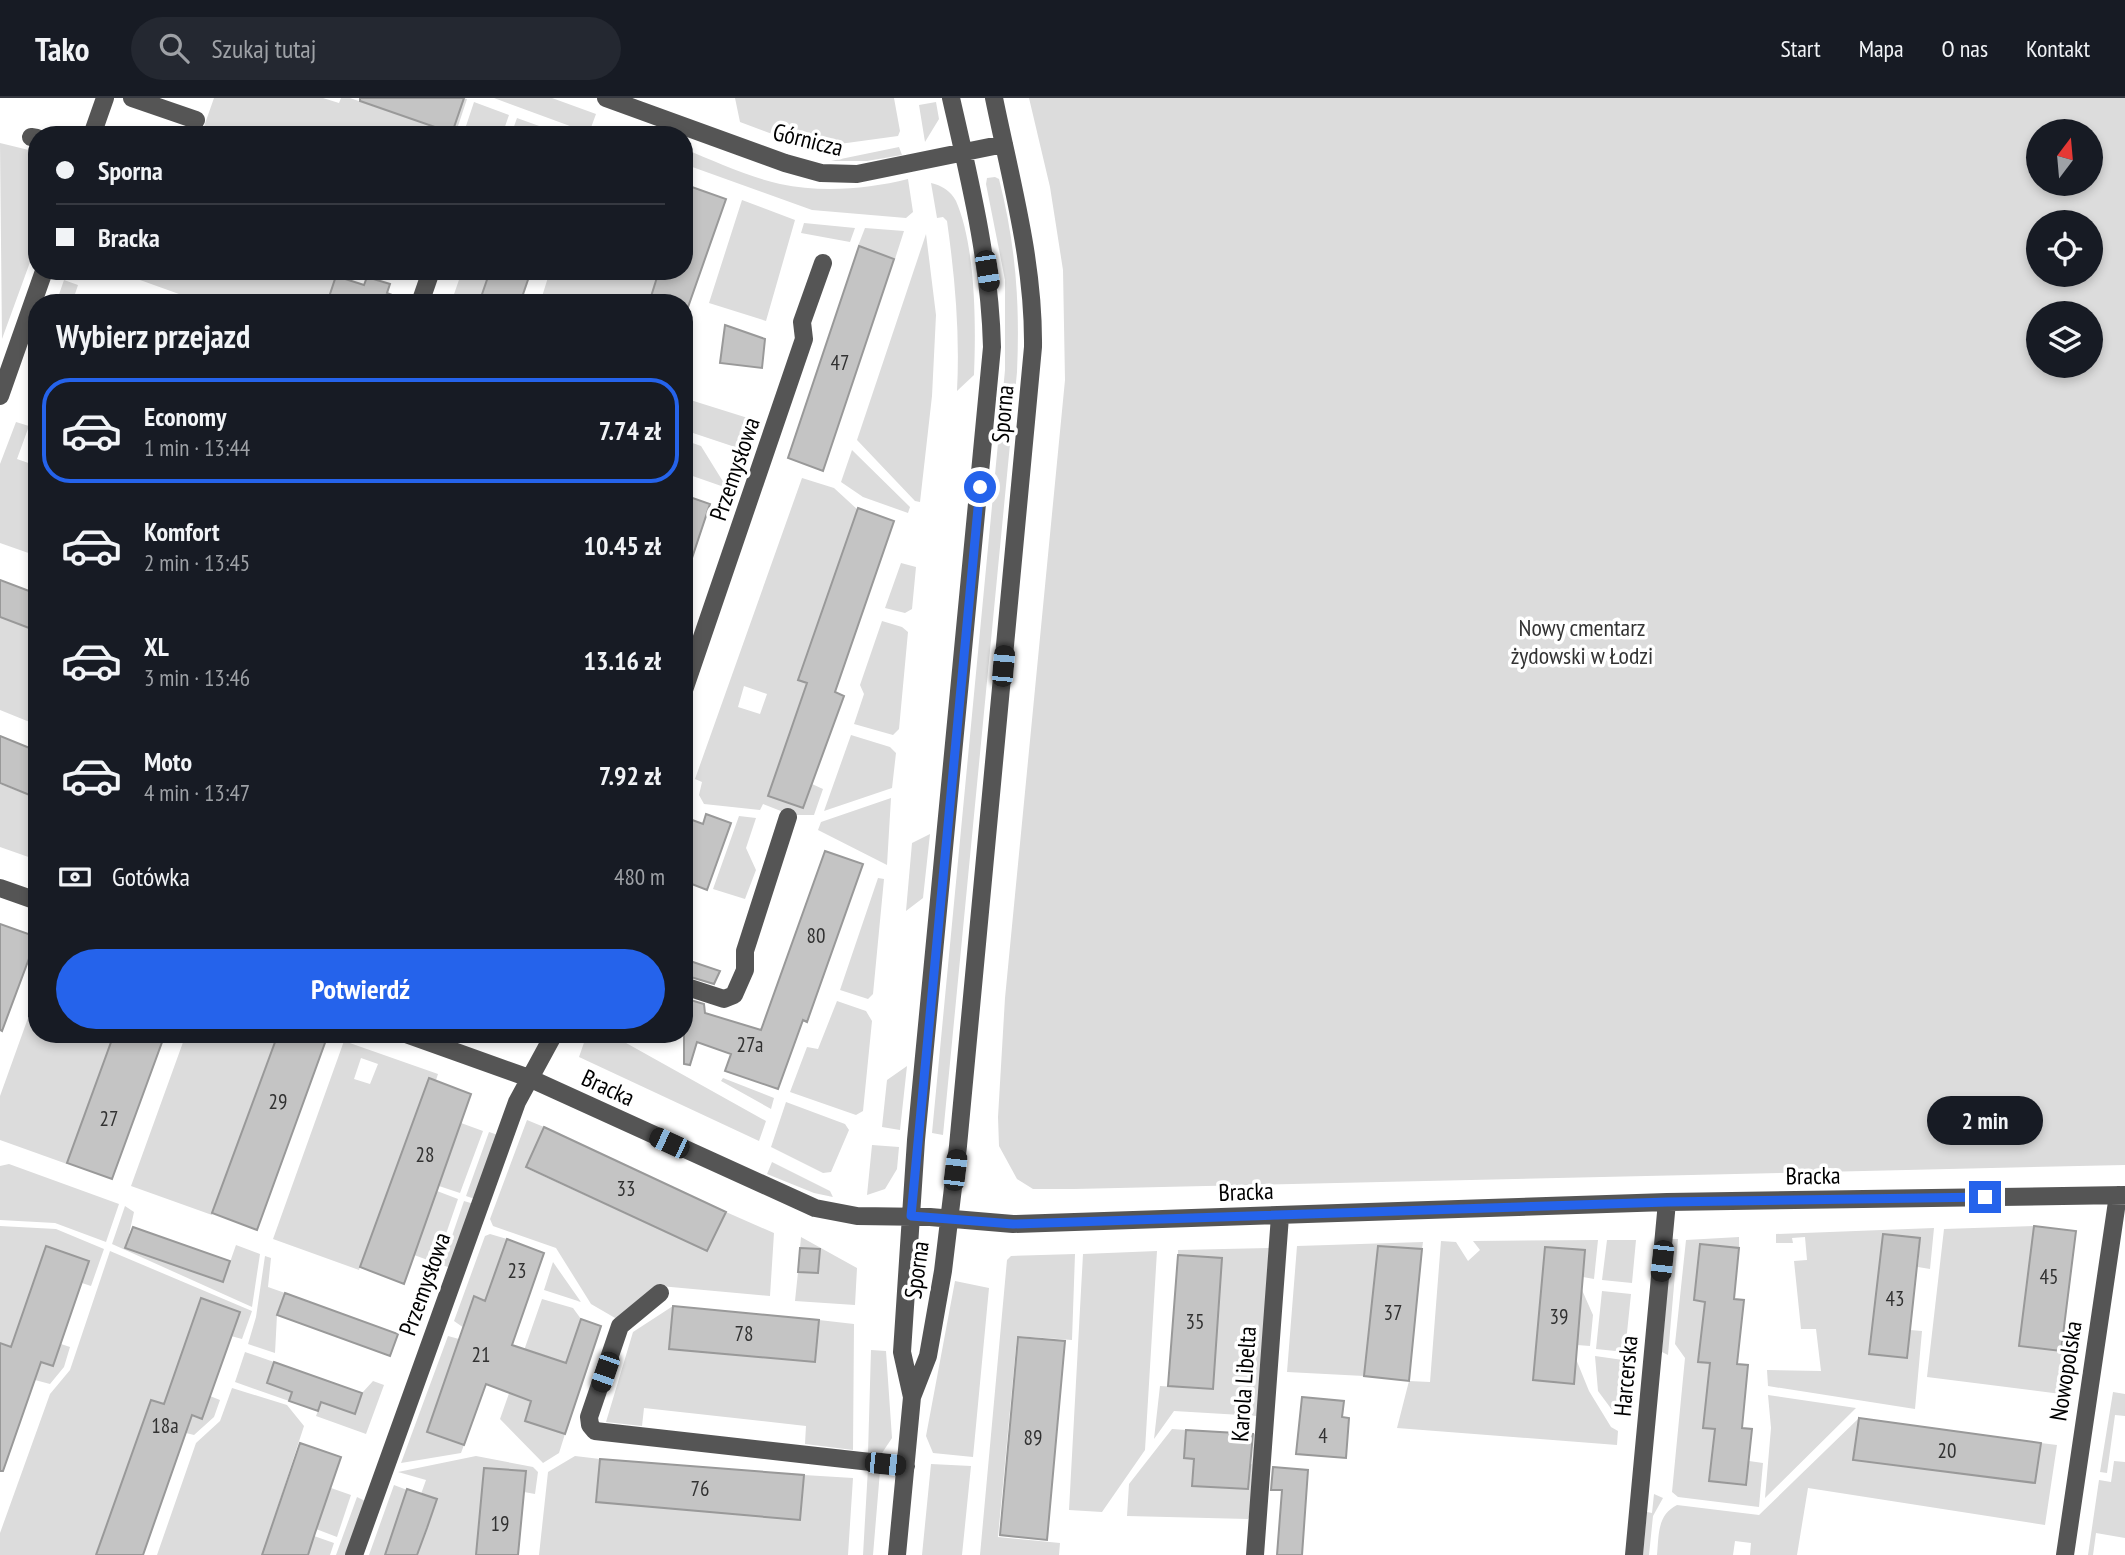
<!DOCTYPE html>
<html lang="pl">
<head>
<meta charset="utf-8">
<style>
  body { margin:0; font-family:"PT Sans Narrow",sans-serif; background:#242831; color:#f1f3f6; height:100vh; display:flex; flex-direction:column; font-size:26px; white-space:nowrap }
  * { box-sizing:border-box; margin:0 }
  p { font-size:23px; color:#9ea1a6 }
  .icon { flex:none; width:38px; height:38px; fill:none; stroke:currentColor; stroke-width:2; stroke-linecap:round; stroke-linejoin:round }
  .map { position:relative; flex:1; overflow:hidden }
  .details { position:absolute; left:28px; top:196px; width:665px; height:749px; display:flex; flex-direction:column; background:#171b24; border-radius:28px; box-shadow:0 4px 10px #0003 }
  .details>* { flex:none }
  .hud { position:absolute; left:28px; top:28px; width:665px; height:154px; border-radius:28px; box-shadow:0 4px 10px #0003; display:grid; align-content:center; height:154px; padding:0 28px; background:#171b24 }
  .needle { width:46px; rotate:16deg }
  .tools { position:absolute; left:2026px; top:21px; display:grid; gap:14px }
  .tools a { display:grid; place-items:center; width:77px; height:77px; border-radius:50%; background:#171b24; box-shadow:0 4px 10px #0003; font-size:35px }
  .end { position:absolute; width:32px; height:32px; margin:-16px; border:9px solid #2563eb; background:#fff; box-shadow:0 0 0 4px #fff }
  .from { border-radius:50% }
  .bubble { position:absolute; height:49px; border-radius:24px; background:#171b24; box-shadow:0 4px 10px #0003; font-size:23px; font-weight:700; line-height:49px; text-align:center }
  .car { position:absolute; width:21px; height:42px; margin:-21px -10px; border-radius:9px; box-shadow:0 0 5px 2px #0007; background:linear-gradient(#222 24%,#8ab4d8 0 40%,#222 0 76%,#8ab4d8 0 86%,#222 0) }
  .hud b { display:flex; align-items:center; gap:24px; height:66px; font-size:26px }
  .hud b+b { border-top:2px solid #363941 }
  .hud i { width:18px; height:18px; background:#f1f3f6 }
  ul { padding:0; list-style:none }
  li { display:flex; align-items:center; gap:21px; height:105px; margin:0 14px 10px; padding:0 14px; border:4px solid transparent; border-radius:28px }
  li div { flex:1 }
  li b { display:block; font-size:26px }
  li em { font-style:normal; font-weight:700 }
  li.active { border-color:#2563eb }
  li>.icon { width:63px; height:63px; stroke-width:1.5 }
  h2 { padding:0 28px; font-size:32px; line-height:84px }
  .pay { display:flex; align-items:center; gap:18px; height:77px; padding:0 28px; font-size:26px }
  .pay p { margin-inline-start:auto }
  .cta { display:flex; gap:14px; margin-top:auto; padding:14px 28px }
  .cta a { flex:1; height:80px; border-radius:42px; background:#2563eb; color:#fff; font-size:28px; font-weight:700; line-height:80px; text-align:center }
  header { display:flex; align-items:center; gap:42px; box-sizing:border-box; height:98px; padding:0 35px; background:#171b24; border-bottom:2px solid #363941 }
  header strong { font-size:33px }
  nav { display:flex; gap:38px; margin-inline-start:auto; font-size:24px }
  .search { width:490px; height:63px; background:#242831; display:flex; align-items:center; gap:18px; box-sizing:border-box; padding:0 24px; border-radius:38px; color:#9ea1a6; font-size:26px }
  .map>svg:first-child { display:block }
</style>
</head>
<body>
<header>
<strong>Tako</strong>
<div class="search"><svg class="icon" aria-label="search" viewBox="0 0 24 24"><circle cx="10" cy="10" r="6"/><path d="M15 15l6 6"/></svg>Szukaj tutaj</div>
<nav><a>Start</a><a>Mapa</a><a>O nas</a><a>Kontakt</a></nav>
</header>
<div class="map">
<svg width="2125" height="1457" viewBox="0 0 2125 1457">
  <rect width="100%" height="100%" fill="#fff"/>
  <path fill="#dcdcdc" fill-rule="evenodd" d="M214,0H323L339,5L341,0H350L451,35L464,0L467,1L455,37H201Z
    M494,0H552L596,16L589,35Z
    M735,0H894L900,33L898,38L810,50L740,24Z
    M1029,0H2125V1067L1074,1091H1033L1017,1081L999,1048L998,1019L1005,900L1065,282L1063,172L1050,89ZM2091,33V86H2039V33ZM2039,124H2091V177H2039ZM2091,215V268H2039V215Z
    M474,4L509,17L502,37H463Z
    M936,4L939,21L925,44L919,7Z
    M517,20L564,37H511Z
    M0,45L37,54V145L2,241Z
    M899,49L902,57L867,63H831Z
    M684,51C715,63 748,79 780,86C822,95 868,91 908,81L913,114L906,120L812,112L684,66Z
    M995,79L999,81C1016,148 1020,206 1017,274L943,1037L932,1035L1005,272V182L986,86L987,80Z
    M931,85C941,87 951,93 956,103C976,149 976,228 974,277L957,293C960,235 955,180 947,123L943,119L937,120Z
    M742,102L795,122L766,223L709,205Z
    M804,125L855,130L850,144L801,135Z
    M865,130L904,133L895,161L858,148Z
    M926,136L936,217L932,298L920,404L915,403L857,342Z
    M115,173H322L336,178L327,205H204Z
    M462,173H490L479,205H451Z
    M550,173H659L649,205H540Z
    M64,182L78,187L72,205H56Z
    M684,300L751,321L741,351L684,332Z
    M16,324L29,328L17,361L37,368V458L0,445V366Z
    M684,342L701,348L727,390L684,375Z
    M852,352L910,409L908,415L863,399L841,384Z
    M802,380L834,390L858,412L798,581L807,585L768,697L803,710L812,686L823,691L814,717H791L763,706L760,712L704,706L699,697L702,684L695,681ZM744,588L767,596L760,616L738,609Z
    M901,465L916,469L912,511L905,515L885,510Z
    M0,519L37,533V627L0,612Z
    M882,523L902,529L908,534L899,631L893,637L854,626L864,596L860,587Z
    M851,637L890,649L896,655L892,690L824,713Z
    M0,686L37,700V762L0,749Z
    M891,700L887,767L818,732L821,724Z
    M739,718L756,720L746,750L756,772L745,801L713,791Z
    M930,736L923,800L906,813L912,745Z
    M878,780L884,781L873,896L868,901L840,892Z
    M37,895V936H114L67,1066L0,1042V998Z
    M837,903L866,913L872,923L863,1013L856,1017L790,994L807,949L818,951Z
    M186,936H278L212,1117L131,1088Z
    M587,936H610L766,1023L759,1043L579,959Z
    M344,943L438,976L436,982L429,980L359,1172L273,1141ZM361,960L378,966L370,986L354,981Z
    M907,968L900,1032L882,1029L887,982Z
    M723,980L774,1000L771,1011L721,983Z
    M786,1004L845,1026L849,1032L831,1074L823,1075L771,1049Z
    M527,1022L544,1029L526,1070L707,1153L726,1114L774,1135L770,1198L660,1188L622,1224L591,1206L556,1150L493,1128L490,1121Z
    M461,1025L483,1033L460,1095L439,1088Z
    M489,1034L498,1037L475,1101L466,1098Z
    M872,1047L899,1049L897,1071L885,1091L867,1097Z
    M772,1064L830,1093L833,1099L814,1095L767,1076Z
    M9,1066L119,1106L106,1144L55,1125L0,1122V1068Z
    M437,1093L458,1101L436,1165L414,1157Z
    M464,1103L474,1106L451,1170L442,1167Z
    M125,1108L134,1114L126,1150L223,1184L236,1147L260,1156L252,1209L112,1146Z
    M0,1128L56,1131L104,1151L91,1188L82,1185L89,1163L46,1148L11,1249L0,1247Z
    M2034,1128L2019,1247L2064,1225L2076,1227L2063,1311L2061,1296L1927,1279L1944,1131Z
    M1934,1130L1930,1171L1918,1169L1920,1140L1883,1136L1869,1255L1906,1260L1910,1232L1922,1233L1915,1311L1768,1288L1767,1272L1821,1273L1816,1231H1801L1794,1163L1807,1162L1805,1139L1792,1140L1793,1145H1776V1136Z
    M490,1136L507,1141L485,1203L475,1198L464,1230L454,1223L485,1138Z
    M801,1139L857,1170L855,1207L795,1203L798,1174H818L820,1151L800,1150Z
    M1739,1139V1150L1700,1146L1694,1202L1705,1204L1698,1264L1710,1265L1703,1329L1715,1331L1710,1383L1746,1387L1749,1363L1763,1365L1759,1409L1678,1399L1672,1394L1685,1260L1675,1246L1686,1142Z
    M1671,1141H1678L1668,1257L1662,1254Z
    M1598,1142L1594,1181L1583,1179L1585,1152L1545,1149L1534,1282L1573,1286L1576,1261L1589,1293L1611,1329L1618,1333L1617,1347L1397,1330L1409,1283L1430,1284L1441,1143L1456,1144L1468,1163L1480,1152L1473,1143Z
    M1607,1142H1636L1632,1185L1602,1182Z
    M1423,1144L1422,1151L1378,1148L1364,1278L1287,1274L1297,1148Z
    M1269,1150L1258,1318L1174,1313L1154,1341L1160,1288L1213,1291L1222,1160L1178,1157V1152Z
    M110,1153L252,1213L242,1241L231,1238L239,1214L201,1201L164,1306L151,1302L96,1457H0V1435L50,1296L70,1272Z
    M1157,1153L1145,1352L1102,1414L1069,1412L1083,1156Z
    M1075,1156L1072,1242L1017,1238L998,1439L1060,1445L1059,1457H980L1007,1162L1011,1158Z
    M265,1158L271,1160L268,1189L285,1195L277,1217L275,1255L248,1246L256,1219Z
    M553,1164L581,1204L544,1192Z
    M955,1183L989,1190L973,1359L933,1355L926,1338Z
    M1582,1192L1593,1217L1590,1248L1577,1247Z
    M1602,1193L1631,1196L1625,1254L1596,1251Z
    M542,1201L573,1210L581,1221L566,1265L546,1259L525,1323L565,1336L559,1355L543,1365L500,1321Z
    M673,1208L669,1251L815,1264L819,1222L854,1226L853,1352L805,1346L806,1328L644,1310L642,1328L606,1324L633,1234Z
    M448,1238L459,1241L427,1333L464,1347L461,1355L401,1365Z
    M61,1246L70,1249L64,1269L50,1286L35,1282L41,1264L53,1268Z
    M871,1252L886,1253L892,1340L882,1355H868Z
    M245,1254L274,1264L267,1285L292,1294L289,1303L235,1284Z
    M1595,1258L1623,1262L1618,1320L1598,1293Z
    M373,1283L384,1287L366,1336L316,1318L321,1304L355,1316L362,1295Z
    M232,1290L287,1307L304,1328L262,1457H157L196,1345L220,1323Z
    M2113,1294L2125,1296V1318L2115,1317L2107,1375L2100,1374Z
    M1768,1297L1856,1310L1765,1400L1771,1330Z
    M210,1298L220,1302L214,1319L194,1337L186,1335L192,1317Z
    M1859,1320L1854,1362L2035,1385L2041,1345L2057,1347L2045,1427L1808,1390L1797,1457H1750L1751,1445L1735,1443L1733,1457H1657C1659,1437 1657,1417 1677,1407L1759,1417Z
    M1172,1331L1186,1332L1184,1360L1194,1361L1192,1387L1252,1366L1254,1336L1257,1337L1252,1414L1248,1421L1127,1418L1129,1386Z
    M476,1358L533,1369L538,1374L535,1396L524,1394L526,1373L484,1370L476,1457H417L436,1401L421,1396L426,1382L398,1374Z
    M575,1358L600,1361L597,1404L800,1422L804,1377L853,1380L848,1457H539L548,1374Z
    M2114,1363L2125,1364V1440L2096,1435L2093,1457H2088L2099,1382L2111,1384Z
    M931,1366L971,1368L962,1457H922Z
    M868,1370L880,1373L873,1457H863Z
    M394,1387L407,1392L385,1457H369Z
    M331,1390L351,1397L337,1439L316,1431Z
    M1654,1396L1663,1400L1653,1418L1649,1457H1643L1647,1414L1652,1415Z
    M357,1399L365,1403L347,1457H336Z
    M314,1438L334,1445L330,1457H308Z"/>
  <path fill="#c4c4c4" stroke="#999" stroke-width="2" d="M360,0H464L452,35L360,3Z
    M689,88L726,101L687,212L684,211V205H649L659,173H684V102Z
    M859,148L894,161L823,373L788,360Z
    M490,173H531L520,205H479Z
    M336,178L364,187L367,179L390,186L387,195L405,202L404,205H327Z
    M725,227L765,241L762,270L720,265Z
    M684,397L710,406L688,472L684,471Z
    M858,410L894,423L835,594L844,598L803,710L768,698L807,585L798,582Z
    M0,482L37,496V533L0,519Z
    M0,638L37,653V700L0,685Z
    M706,716L731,725L707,792L684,783V719L703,726Z
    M825,753L863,766L807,924L803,922L778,991L725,973L731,956L697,944L690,967L684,966V900L704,906L705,915L761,932Z
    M0,826L37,839L2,933L0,932Z
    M684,861L720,873L714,886L684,877Z
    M114,936H165L112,1081L67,1065Z
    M278,936H312L326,942L257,1132L212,1115Z
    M429,980L471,996L404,1186L360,1169Z
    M544,1029L726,1114L707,1153L526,1069Z
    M2034,1128L2076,1133L2061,1253L2019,1248Z
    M133,1129L230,1163L223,1184L125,1150Z
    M1883,1136L1920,1140L1907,1260L1869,1256Z
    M507,1141L544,1155L512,1247L566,1265L581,1221L601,1228L565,1336L525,1323L531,1303L486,1286L464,1347L427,1334L474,1198L485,1203Z
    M1700,1146L1739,1150L1734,1201L1744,1202L1737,1266L1748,1267L1742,1330L1752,1331L1746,1387L1709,1383L1715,1331L1703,1330L1710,1265L1698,1264L1705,1204L1694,1202Z
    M46,1148L89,1163L53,1268L41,1264L3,1373H0V1245L11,1249Z
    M1378,1148L1422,1151L1409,1283L1364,1278Z
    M1545,1149L1585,1152L1574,1286L1533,1282Z
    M800,1150L820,1151L818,1175L798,1174Z
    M1178,1157L1222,1160L1213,1291L1168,1288Z
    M285,1195L398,1236L390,1258L277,1217Z
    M201,1200L240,1214L202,1321L192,1317L143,1457H96L151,1302L164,1306Z
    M673,1208L819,1222L815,1264L669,1251Z
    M1018,1239L1065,1243L1047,1442L1000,1437Z
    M274,1264L362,1295L355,1316L321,1304L318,1313L289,1303L292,1294L267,1285Z
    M1302,1299L1344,1303L1342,1319L1349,1320L1346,1360L1296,1356Z
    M1859,1320L2041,1345L2035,1385L1853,1362Z
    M1186,1332L1253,1336L1248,1391L1192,1388L1194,1361L1184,1360Z
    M300,1345L341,1359L315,1435L308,1457H262Z
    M600,1361L804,1377L800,1422L596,1404Z
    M1273,1369L1308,1372L1302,1457H1277L1282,1392H1271Z
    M484,1370L526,1373L518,1457H476Z
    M407,1391L437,1401L427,1430L417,1457H385Z"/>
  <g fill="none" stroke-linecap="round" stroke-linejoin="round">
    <path stroke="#555" stroke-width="18" d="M132,0L196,22
      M606,0L785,65L821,75L857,76L1004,46
      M92,37L105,0
      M31,39L37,40
      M420,205L430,176
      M0,298L44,173
      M684,592L804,241L802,224L823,165
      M0,790L37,803
      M684,888L724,901L734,897L745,872V853L788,719
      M406,936L529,980L815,1110L857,1118L930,1119L1013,1126L1667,1104L2125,1097
      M660,1195L620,1228L589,1319L590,1327L595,1333L906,1368
      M912,1299L902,1254L916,1042L992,249C990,164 970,83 951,0
      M354,1457L517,1004L554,936
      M897,1457L912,1299L928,1258L943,1173L958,1048L1033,249C1034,164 1011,83 994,0
      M1255,1457L1280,1118
      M1634,1457L1667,1104
      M2065,1457L2118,1097"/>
  </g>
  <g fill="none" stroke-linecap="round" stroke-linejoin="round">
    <path stroke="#2563eb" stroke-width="9" d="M980,389L911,1118L1013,1126L1667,1104L1985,1099"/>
  </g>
  <g text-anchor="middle" stroke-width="7" stroke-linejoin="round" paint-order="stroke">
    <g font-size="21" fill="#313131">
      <text x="840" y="272">47</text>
      <text x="816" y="845">80</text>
      <text x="750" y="954">27a</text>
      <text x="278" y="1011">29</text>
      <text x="109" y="1028">27</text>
      <text x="425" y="1064">28</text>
      <text x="626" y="1098">33</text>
      <text x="517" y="1180">23</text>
      <text x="2049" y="1186">45</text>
      <text x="1895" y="1208">43</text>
      <text x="1393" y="1222">37</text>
      <text x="1559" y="1226">39</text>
      <text x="1195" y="1231">35</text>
      <text x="744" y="1243">78</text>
      <text x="481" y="1264">21</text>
      <text x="165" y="1335">18a</text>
      <text x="1323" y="1345">4</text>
      <text x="1033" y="1347">89</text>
      <text x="1947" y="1360">20</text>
      <text x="700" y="1398">76</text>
      <text x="500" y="1433">19</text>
    </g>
    <g font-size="24" fill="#000" stroke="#fff">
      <text transform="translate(808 42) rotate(14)" y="8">Górnicza</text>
      <text transform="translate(1003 316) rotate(-85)" y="8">Sporna</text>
      <text transform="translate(735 371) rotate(-71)" y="8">Przemysłowa</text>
      <text transform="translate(608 990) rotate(25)" y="8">Bracka</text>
      <text transform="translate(1813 1078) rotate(-1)" y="8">Bracka</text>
      <text transform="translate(1246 1094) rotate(-2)" y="8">Bracka</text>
      <text transform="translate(917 1172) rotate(-82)" y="8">Sporna</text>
      <text transform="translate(425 1186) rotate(-70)" y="8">Przemysłowa</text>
      <text transform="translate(2066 1273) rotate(-81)" y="8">Nowopolska</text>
      <text transform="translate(1626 1278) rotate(-85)" y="8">Harcerska</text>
      <text transform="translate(1244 1286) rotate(-86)" y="8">Karola Libelta</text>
    </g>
    <g font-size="24" fill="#333" stroke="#fff">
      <text x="1582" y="538">Nowy cmentarz<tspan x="1582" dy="28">żydowski w Łodzi</tspan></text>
    </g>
  </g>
</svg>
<div class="tools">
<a><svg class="needle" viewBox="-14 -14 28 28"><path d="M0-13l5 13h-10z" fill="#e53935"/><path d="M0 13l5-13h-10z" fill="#9ea1a6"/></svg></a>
<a><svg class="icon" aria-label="locate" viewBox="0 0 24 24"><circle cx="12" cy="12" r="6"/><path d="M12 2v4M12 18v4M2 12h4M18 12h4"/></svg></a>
<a><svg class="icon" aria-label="layers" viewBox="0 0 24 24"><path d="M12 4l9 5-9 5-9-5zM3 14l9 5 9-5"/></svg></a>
</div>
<i class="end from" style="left:980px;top:389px"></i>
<i class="end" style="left:1985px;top:1099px"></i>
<div class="bubble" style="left:1927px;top:998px;width:116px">2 min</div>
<i class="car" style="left:987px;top:173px;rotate:171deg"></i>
<i class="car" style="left:1003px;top:568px;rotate:5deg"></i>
<i class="car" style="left:669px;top:1045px;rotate:295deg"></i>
<i class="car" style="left:955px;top:1072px;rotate:7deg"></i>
<i class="car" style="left:1662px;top:1163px;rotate:186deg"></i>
<i class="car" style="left:605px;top:1274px;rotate:199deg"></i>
<i class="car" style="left:885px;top:1366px;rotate:96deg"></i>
<div class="hud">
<b><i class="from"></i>Sporna</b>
<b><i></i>Bracka</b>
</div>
<section class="details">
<h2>Wybierz przejazd</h2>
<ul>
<li class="active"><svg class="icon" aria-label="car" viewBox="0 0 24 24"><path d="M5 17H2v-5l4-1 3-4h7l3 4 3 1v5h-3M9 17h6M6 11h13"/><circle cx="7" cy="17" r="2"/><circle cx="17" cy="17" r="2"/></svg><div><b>Economy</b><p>1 min · 13:44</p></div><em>7.74 zł</em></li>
<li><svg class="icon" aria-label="car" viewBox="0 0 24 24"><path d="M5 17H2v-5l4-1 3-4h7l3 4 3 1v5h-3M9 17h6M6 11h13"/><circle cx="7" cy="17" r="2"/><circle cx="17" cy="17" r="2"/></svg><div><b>Komfort</b><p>2 min · 13:45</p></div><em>10.45 zł</em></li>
<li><svg class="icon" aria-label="car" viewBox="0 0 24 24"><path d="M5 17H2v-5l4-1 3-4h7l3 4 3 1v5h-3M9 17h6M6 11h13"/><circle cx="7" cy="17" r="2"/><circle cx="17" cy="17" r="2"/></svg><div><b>XL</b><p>3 min · 13:46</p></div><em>13.16 zł</em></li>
<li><svg class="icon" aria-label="car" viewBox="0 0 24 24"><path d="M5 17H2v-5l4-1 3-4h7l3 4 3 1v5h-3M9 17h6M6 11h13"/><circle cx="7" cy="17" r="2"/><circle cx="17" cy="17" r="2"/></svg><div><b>Moto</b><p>4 min · 13:47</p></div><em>7.92 zł</em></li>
</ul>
<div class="pay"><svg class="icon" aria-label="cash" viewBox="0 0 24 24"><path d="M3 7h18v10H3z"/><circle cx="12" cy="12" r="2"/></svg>Gotówka<p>480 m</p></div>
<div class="cta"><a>Potwierdź</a></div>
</section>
</div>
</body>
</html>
